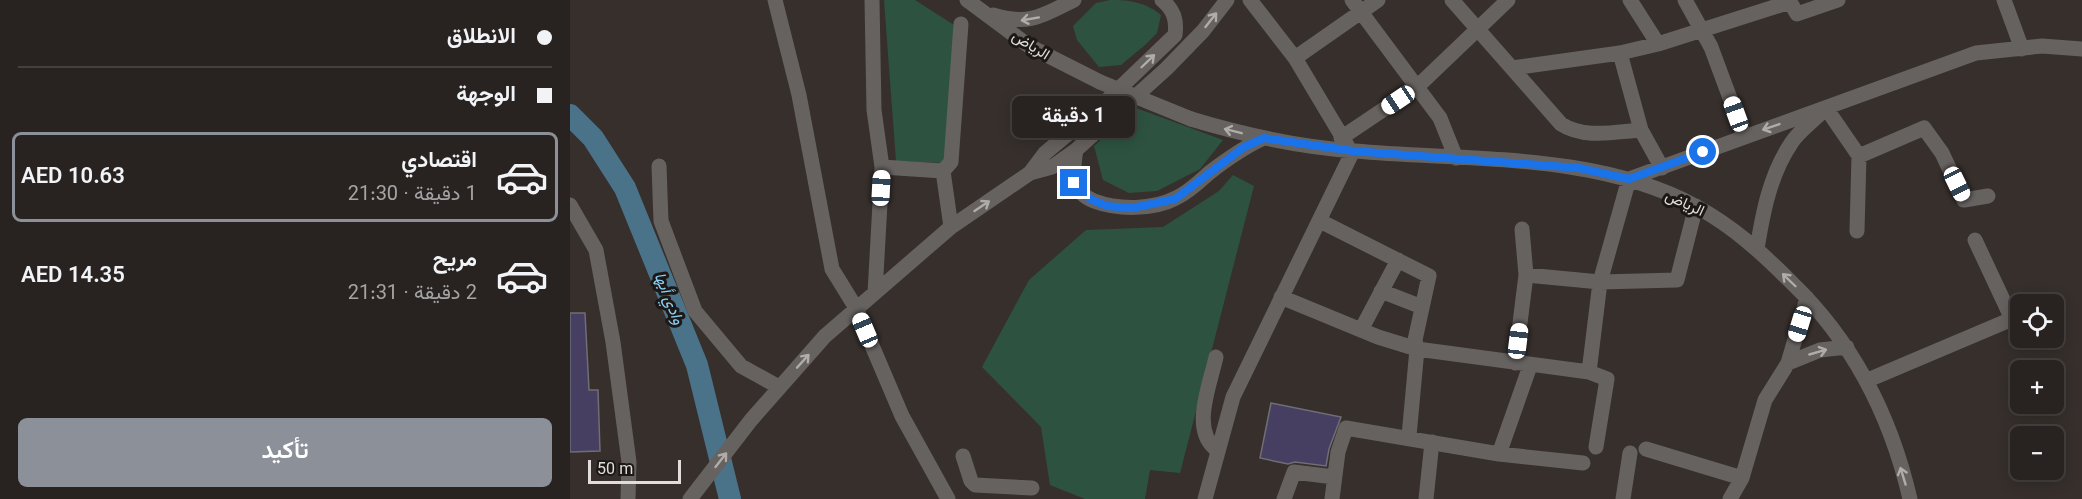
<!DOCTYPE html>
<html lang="ar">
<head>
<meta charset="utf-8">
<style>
  body { margin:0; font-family:Georgia,Vazirmatn,serif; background:#302b2a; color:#f1f3f6; direction:rtl; height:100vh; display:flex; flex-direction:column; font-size:22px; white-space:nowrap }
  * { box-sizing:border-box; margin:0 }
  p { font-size:20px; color:#a5a4a5 }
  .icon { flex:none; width:33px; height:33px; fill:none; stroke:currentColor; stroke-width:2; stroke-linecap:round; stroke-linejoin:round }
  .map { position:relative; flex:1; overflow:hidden; direction:ltr }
  .details { display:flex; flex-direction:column; background:#282321; width:570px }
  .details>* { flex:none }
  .guide { display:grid; align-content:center; height:132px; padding:0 18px; background:#282321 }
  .buttons { position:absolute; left:1440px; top:294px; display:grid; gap:12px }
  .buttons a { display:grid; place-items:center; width:54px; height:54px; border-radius:9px; background:#282321; box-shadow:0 3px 15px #0003,0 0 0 2px #44403f; font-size:30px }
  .scale { position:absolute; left:18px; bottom:15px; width:93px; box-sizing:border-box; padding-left:6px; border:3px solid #e2dddb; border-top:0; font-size:16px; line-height:21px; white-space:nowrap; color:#e2dddb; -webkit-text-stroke:4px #1b1816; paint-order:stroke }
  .end { position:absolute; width:27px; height:27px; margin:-14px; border:8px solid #1a73e8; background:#fff; box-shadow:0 0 0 3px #fff }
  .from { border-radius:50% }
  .bubble { position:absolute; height:42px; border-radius:9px; background:#282321; box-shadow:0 3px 15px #0003,0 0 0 2px #44403f; font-size:20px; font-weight:600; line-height:42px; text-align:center; direction:rtl }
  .car { position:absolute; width:18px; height:36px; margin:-18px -9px; border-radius:8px; box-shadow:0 0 4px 2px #0007; background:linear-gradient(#fff 24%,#345 0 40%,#fff 0 76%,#345 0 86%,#fff 0) }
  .guide b { display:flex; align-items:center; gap:21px; height:57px; font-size:22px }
  .guide b+b { border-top:2px solid #44403f }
  .guide i { width:15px; height:15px; background:#f1f3f6 }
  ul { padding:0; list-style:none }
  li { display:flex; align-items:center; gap:18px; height:90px; margin:0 12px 9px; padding:0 6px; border:3px solid transparent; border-radius:9px }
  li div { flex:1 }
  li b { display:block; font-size:22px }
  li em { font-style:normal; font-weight:600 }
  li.current { border-color:#8c9099 }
  li>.icon { width:54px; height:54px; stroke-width:1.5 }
  .cta { display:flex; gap:12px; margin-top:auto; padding:12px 18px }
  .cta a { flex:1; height:69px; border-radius:9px; background:#8c9099; color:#fff; font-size:24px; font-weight:600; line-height:69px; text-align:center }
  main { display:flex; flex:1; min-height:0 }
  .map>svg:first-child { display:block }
</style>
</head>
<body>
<main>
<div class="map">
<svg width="1512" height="499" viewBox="0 0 1512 499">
  <rect width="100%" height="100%" fill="#362f2c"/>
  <path fill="#2d5340" d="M314,0H345L384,25L376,163L326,161Z
    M540,0C560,0 575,2 591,15L587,33L575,45L551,65L529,67L507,40L503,26L526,3Z
    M566,108L653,140L630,169L587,191L559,193L533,180L524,146Z
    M663,175L684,186L610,473L580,470L575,499H515L480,485L471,427L412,367L459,280L516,230L593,227L649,191Z"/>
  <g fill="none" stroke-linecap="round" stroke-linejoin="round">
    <path stroke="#4a7289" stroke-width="22" d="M0,115L23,138L55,188L127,365L160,499"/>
  </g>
  <path fill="#473f61" stroke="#6f6d75" stroke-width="1.5" d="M0,313H15L19,390H28L30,451L0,452Z
    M701,403L771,417L759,449L756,466L725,462L718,464L690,458Z"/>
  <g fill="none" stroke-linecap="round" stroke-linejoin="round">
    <path stroke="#666260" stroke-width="15" d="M205,0L229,95L262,269L286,308L332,416L378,499
      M302,0L304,110L312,167L305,293
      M397,0L459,46L530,82
      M680,0L725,58L777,145
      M782,0L870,118L886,158
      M882,0L991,124C1014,139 1044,132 1071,130
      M1060,0L1088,44
      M1115,0L1141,47L1174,136
      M1219,0L1227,14L1268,0
      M1434,0L1452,49
      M423,15C459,26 472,16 504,0
      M1050,53L1071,130L1092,168
      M725,58L808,0
      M942,68L1050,53L1088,44L1220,2
      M1256,108L1289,156L1287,231
      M621,119C674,135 730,147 785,151C897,161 1027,152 1127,207C1164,227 1193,254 1222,283C1283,342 1321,417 1340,499
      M771,138L847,87L938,0
      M506,150C502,171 501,192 524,201C548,210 583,210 606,198C619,192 629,182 639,173C657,159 674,147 694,138
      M1289,156L1354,128L1372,153L1394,200L1418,196
      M89,166L91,221L125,311L171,366L209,387
      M312,167L373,171
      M460,173L475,153L529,108L605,35C607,20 604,10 592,0
      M0,205L26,250L43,342L59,462L58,499
      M750,221L859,276L845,340L847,349L1019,372
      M381,227L373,171L381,162L391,24
      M1187,249C1193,212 1200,174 1222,142C1229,131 1242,122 1252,112
      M956,275L1030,282L1107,280L1126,206
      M811,291L852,307
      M711,297L808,337L847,349L839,436
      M1237,298L1218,363L1250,350L1277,347
      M791,330L828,260
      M646,357C640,385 620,431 647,450
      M945,363L956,275L952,229
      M1298,380L1442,319L1405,240
      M1026,447L1037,379L1019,372L1030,282L1059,179L1406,53L1472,46L1512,49
      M1076,449L1172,478
      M929,454L960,366
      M393,456L401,481L405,485L462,488
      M120,499L181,420L255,336L381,227L460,173L482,167L506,150L596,69L633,31L657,0
      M635,499L663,397L783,151
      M714,499L724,472L764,477
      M762,499L768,452L776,428L929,454L1013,463
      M856,499L862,442
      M1053,499L1060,453
      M1160,499L1172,478L1195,400L1218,363"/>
    <path stroke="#666260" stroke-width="15" d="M530,82L621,119"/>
  </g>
  <defs><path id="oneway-shaft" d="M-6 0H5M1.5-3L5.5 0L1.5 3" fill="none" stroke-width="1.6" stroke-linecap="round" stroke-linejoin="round" transform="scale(1.5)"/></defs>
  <g stroke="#b0acaa">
    <use href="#oneway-shaft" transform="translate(460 19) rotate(170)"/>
    <use href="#oneway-shaft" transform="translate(641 20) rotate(-52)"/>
    <use href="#oneway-shaft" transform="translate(578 61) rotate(-44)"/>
    <use href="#oneway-shaft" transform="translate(1201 127) rotate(161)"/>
    <use href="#oneway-shaft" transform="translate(663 131) rotate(-166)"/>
    <use href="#oneway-shaft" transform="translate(412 206) rotate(-34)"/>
    <use href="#oneway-shaft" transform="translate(1219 280) rotate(-136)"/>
    <use href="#oneway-shaft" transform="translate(1248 352) rotate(-16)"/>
    <use href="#oneway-shaft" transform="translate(233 361) rotate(-48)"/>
    <use href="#oneway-shaft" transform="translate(151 460) rotate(-52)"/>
    <use href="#oneway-shaft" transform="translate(1333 476) rotate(-107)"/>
  </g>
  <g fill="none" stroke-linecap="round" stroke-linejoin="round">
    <path stroke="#1a73e8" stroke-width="8" d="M504,183L520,199L537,206L562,208L605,199L674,147L694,138L783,151L1009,168L1059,179L1133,152"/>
  </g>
  <g text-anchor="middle" stroke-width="6" stroke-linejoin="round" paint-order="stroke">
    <g font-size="15" fill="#e2dddb" stroke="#1b1816">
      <text transform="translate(461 45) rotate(32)" y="5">الرياض</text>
      <text transform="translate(1115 203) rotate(25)" y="5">الرياض</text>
    </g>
    <g font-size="16" font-style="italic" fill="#8ccff6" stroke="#1b1816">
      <text transform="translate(100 298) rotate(68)" y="6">وادي أبها</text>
    </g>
  </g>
</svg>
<div class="buttons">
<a><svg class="icon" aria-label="locate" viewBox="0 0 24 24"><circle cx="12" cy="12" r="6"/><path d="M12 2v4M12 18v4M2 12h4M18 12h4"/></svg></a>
<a>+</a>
<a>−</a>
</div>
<div class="scale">50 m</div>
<i class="end from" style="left:1133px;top:152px"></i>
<i class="end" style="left:504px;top:183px"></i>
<div class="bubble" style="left:442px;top:96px;width:123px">1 دقيقة</div>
<i class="car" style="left:828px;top:100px;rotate:236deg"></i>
<i class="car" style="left:1166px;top:114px;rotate:340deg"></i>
<i class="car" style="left:1387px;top:184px;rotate:154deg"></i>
<i class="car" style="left:311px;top:188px;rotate:3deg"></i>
<i class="car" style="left:1230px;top:324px;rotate:197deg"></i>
<i class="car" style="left:295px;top:330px;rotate:337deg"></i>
<i class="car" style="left:948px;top:341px;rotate:7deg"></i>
</div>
<section class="details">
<div class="guide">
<b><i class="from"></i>الانطلاق</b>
<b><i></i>الوجهة</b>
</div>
<ul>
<li class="current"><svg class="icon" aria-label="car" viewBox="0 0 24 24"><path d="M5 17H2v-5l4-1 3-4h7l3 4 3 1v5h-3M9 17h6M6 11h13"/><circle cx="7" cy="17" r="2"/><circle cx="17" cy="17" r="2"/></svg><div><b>اقتصادي</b><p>1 دقيقة · 21:30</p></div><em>AED 10.63</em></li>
<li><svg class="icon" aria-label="car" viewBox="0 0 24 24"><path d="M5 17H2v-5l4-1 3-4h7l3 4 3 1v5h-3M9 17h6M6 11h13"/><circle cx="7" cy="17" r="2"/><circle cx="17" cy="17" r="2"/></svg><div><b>مريح</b><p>2 دقيقة · 21:31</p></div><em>AED 14.35</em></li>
</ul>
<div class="cta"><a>تأكيد</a></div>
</section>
</main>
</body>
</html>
